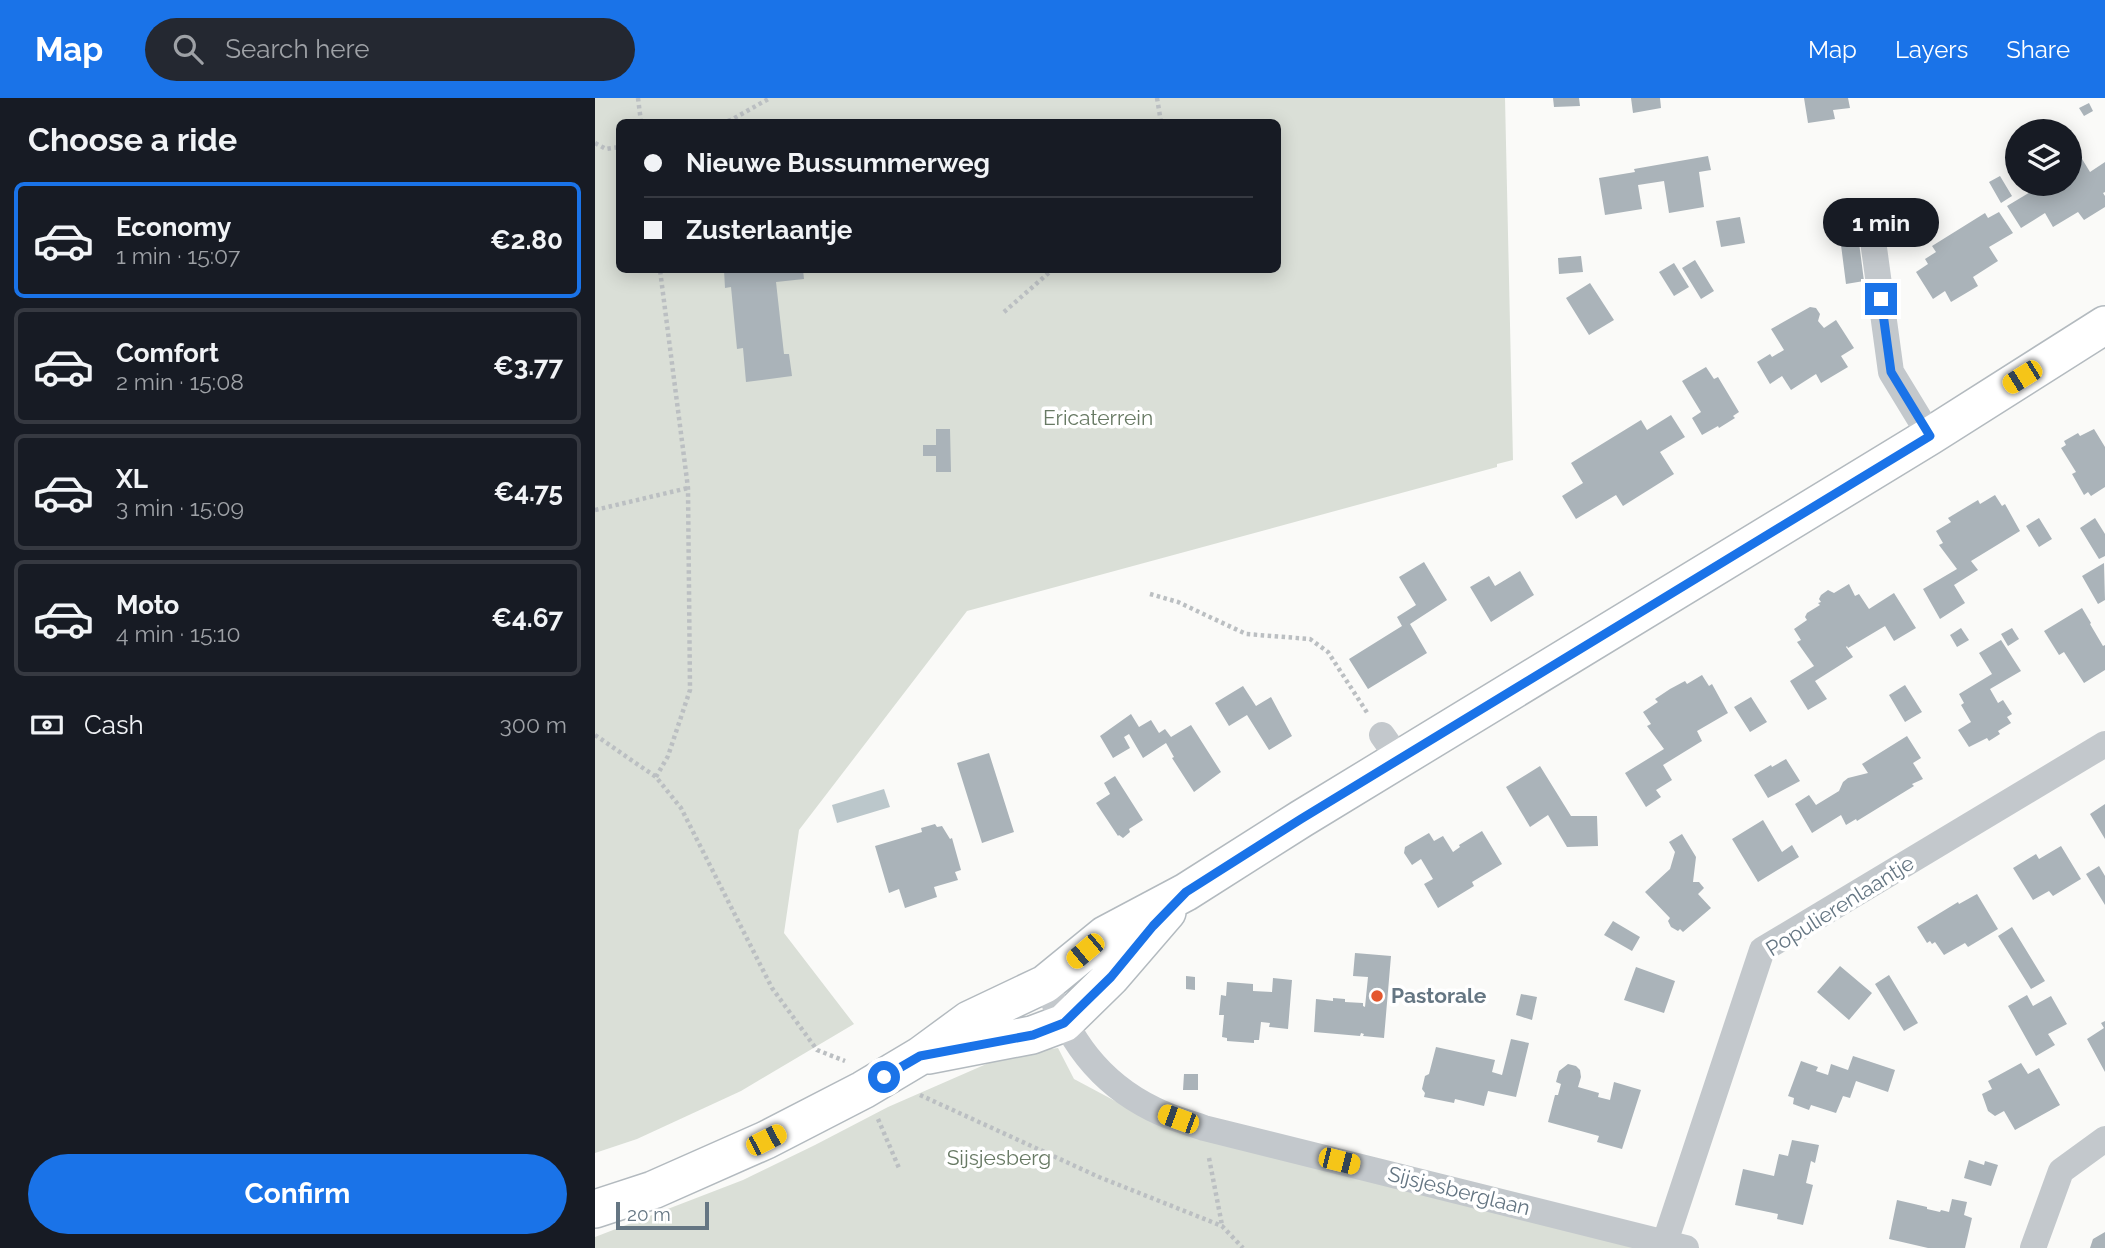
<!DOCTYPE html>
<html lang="en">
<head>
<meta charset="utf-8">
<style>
  body { margin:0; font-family:Raleway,sans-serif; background:#242831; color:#f1f3f6; height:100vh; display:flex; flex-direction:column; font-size:26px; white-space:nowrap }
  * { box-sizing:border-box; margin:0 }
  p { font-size:23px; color:#9ea1a6 }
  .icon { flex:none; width:38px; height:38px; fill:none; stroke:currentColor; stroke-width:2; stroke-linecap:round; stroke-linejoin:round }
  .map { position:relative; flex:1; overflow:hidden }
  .drawer { display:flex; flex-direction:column; background:#171b24; width:595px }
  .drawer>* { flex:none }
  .banner { position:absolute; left:21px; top:21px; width:665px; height:154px; border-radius:10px; box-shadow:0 4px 18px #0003; display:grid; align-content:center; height:154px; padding:0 28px; background:#171b24 }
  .buttons { position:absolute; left:1410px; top:21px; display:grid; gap:14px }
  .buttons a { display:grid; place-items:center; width:77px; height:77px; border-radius:50%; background:#171b24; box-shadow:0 4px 18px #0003; font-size:35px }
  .scale { position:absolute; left:21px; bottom:18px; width:93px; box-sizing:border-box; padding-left:7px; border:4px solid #657683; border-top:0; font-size:19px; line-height:24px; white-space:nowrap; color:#657683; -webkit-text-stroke:5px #fff; paint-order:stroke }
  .end { position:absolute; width:32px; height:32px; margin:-16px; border:9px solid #1a73e8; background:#fff; box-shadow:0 0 0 4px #fff }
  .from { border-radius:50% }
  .bubble { position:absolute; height:49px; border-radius:24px; background:#171b24; box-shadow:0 4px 18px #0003; font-size:23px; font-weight:700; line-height:49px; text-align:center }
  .car { position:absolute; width:21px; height:42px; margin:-21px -10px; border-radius:9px; box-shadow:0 0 5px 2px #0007; background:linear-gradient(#f5c518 24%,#345 0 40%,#f5c518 0 76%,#345 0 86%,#f5c518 0) }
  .banner b { display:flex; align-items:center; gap:24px; height:66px; font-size:26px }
  .banner b+b { border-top:2px solid #363941 }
  .banner i { width:18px; height:18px; background:#f1f3f6 }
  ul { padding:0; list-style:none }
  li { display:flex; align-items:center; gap:21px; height:116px; margin:0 14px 10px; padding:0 14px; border:4px solid #363941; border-radius:10px }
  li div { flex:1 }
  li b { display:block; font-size:26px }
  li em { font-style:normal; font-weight:700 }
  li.current { border-color:#1a73e8 }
  li>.icon { width:63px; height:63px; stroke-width:1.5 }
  h2 { padding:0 28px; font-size:32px; line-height:84px }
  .pay { display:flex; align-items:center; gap:18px; height:77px; padding:0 28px; font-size:26px }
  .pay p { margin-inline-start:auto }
  .button { display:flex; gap:14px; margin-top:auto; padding:14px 28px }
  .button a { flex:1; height:80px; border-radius:42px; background:#1a73e8; color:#fff; font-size:28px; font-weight:700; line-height:80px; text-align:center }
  header { display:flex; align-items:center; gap:42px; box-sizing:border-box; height:98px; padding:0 35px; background:#1a73e8; color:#fff }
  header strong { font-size:33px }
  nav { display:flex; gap:38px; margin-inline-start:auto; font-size:24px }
  .search { width:490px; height:63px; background:#242831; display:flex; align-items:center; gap:18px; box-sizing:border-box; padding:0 24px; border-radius:38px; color:#9ea1a6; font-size:26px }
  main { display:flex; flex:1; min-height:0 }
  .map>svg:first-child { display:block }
</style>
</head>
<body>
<header>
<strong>Map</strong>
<div class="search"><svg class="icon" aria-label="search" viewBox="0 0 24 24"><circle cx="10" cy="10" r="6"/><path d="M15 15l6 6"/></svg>Search here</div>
<nav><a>Map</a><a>Layers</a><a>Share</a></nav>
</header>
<main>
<section class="drawer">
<h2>Choose a ride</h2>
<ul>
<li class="current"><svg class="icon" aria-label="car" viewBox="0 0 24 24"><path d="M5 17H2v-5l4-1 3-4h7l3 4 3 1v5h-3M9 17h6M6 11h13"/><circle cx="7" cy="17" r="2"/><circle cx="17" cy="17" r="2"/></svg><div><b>Economy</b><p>1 min · 15:07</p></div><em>€2.80</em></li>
<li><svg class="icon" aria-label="car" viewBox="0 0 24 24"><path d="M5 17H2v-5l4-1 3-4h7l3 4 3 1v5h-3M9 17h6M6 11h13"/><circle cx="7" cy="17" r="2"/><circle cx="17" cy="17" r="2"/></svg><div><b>Comfort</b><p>2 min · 15:08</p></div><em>€3.77</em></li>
<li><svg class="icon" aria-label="car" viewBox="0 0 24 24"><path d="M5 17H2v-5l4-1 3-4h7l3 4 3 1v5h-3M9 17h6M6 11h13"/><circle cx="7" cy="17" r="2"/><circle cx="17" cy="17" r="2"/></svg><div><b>XL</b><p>3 min · 15:09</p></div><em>€4.75</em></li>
<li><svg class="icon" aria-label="car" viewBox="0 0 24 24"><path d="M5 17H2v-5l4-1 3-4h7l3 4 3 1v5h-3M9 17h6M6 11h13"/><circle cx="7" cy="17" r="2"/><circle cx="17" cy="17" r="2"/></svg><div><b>Moto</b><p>4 min · 15:10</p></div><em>€4.67</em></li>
</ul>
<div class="pay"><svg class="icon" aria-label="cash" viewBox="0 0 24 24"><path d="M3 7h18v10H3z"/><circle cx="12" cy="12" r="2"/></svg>Cash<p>300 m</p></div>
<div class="button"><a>Confirm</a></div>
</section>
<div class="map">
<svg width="1510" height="1150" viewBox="0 0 1510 1150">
  <rect width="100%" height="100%" fill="#fafaf8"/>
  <path fill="#dadfd7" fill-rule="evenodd" d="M0,0H910L918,362L902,366V369L372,513L204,732L189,835L259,926L146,993L42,1041L0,1055ZM24,24H682V172H24Z
    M463,950L479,981L567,1028L1055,1150H0V1139L148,1082L220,1047L293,1009L412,957Z"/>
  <path fill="#bbc7cb" d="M289,691L295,709L242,725L237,707Z"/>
  <path fill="#aab3b9" d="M958,0H984L985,8L959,9Z
    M1036,0H1065L1066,10L1038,15Z
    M1209,0H1253L1255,10L1238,12L1240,21L1213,25Z
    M1494,5L1498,13L1489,18L1484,10Z
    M1484,56L1495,74L1510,64V94L1508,95L1510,98V109L1489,122L1483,114L1458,129L1450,115L1426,130L1412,108L1437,93L1439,96L1452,88L1450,86H1475V61Z
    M1113,58L1116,72L1104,74L1109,109L1074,115L1069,83L1043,87L1047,111L1010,117L1004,80L1040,74L1039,71Z
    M1405,78L1417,98L1406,105L1394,84Z
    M1404,114L1418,135L1394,149L1403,163L1378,179L1383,188L1356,204L1350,193L1338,201L1321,174L1333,166L1330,161L1341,154L1337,148L1390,115L1393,120Z
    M1145,119L1150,145L1126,149L1121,123Z
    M1263,137L1269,183L1251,186L1245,139Z
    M986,158L988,174L964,176L963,160Z
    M1100,162L1119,193L1106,201L1087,170Z
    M1079,165L1094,189L1079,198L1064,174Z
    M129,172H208L209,181L181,184L189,256H194L197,278L151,284L148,250L142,251L136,189L130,190Z
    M995,185L1019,222L994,237L971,200Z
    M1215,209L1221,210L1225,216L1223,223L1229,230L1241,222L1259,250L1246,258L1253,269L1226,285L1221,276L1196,292L1187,278L1175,286L1162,264L1175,256L1177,259L1189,252L1176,231Z
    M1111,269L1119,281L1123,279L1144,314L1138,318L1140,320L1124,330L1123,328L1107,337L1097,320L1106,314L1087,283Z
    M1076,317L1090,339L1065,354L1079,376L1028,408L1021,397L981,421L967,398L988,385L976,365L1046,322L1052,332Z
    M341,331H355L356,374H341V358H328V347H341Z
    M1499,331L1510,349V389L1496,398L1493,394L1489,397L1477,376L1481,374L1466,350L1471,347L1469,343L1483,335L1485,338Z
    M1400,397L1407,408L1410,406L1425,433L1376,463L1383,472L1359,487L1370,505L1345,521L1328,491L1362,471L1344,447L1348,445L1341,433L1356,424L1353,420L1383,402L1385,406Z
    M1444,420L1457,441L1444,449L1431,428Z
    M1500,420L1510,436V458L1504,461L1485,430Z
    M829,464L852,502L815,526L832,555L773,591L754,561L807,528L802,519L821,507L804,479Z
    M1509,465L1510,502L1503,506L1487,478Z
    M925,473L939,497L896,524L875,489L894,478L900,488Z
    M1254,486L1260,498L1264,496L1274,511L1299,495L1321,530L1299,543L1290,528L1253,550L1252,548L1251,549L1258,559L1220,583L1232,601L1213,612L1195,583L1219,568L1202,544L1206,542L1199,531L1212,522L1210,519L1212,515L1225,507L1223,505L1226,504L1224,501L1226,497L1233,492L1239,495Z
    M1487,510L1496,525L1495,526L1508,548L1510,547V572L1489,585L1469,554L1464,557L1449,533Z
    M1366,530L1374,542L1362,549L1355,537Z
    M1417,530L1424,541L1413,548L1406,536Z
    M1406,542L1426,573L1395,591L1403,605L1408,602L1417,616L1412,619L1416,625L1403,633L1405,636L1394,643L1392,640L1374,649L1363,632L1376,624L1366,607L1369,605L1364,596L1397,576L1384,555Z
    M1107,577L1114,588L1117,586L1133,615L1102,633L1107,643L1068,667L1077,682L1061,692L1066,699L1051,709L1030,675L1069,651L1052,628L1056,626L1048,614L1063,604L1060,601L1075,591L1090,583L1092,586Z
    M1310,587L1327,614L1310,624L1294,597Z
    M648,588L661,608L676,599L697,638L674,652L652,617L634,628L620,605Z
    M1156,599L1172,624L1155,634L1139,609Z
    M536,616L544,629L556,622L564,635L570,631L576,639L596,627L626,674L599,694L577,660L579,659L571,645L548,660L534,636L529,639L535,650L518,660L505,638Z
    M1312,638L1326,660L1318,665L1328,681L1317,686L1319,688L1262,723L1261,721L1251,727L1246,717L1217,735L1200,706L1214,697L1221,707L1244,693L1248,684L1253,680L1273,675L1267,666Z
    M394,655L419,734L387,745L362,665Z
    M1191,661L1205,683L1173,700L1159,677L1176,667L1177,669Z
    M945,668L976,718H1002L1003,748L972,749L953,717L935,729L911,689Z
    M520,678L548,722L534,731L535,734L528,740L524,737L523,738L501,705L515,696L509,685Z
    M1510,706V741L1495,716Z
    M1168,722L1187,754L1197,747L1204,759L1163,784L1137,741Z
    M340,726L342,729L347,728L355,741L357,740L366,772L360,774L363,782L339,789L342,799L310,810L304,791L294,795L280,748L327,734L326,730Z
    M887,733L907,766L877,784L879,788L843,810L829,786L838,781L826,761L817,767L809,755L810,749L834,735L839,743L848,738L858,754L865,749L864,747Z
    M1087,736L1101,759L1098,784H1104L1109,790L1103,796L1116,810L1088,834L1085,831L1083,833L1076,829L1073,823L1075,820L1050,794L1075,771L1080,754L1074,744Z
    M1466,748L1486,781L1458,798L1454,793L1438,802L1418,770L1441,756L1444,761Z
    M1504,768L1510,778V807L1491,776Z
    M1382,796L1403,831L1373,849L1370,845L1349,857L1340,844L1337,846L1335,843L1332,845L1322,829L1363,804L1364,806Z
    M1018,823L1045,839L1037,853L1009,837Z
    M1417,829L1450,883L1436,891L1403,838Z
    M760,855L796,858L789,940L768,938L769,936L766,935L765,938L719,934L721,901L738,903V900L750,901V904L768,905V908L770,909L773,879L758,878Z
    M1245,868L1277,895L1254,922L1222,894Z
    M1041,869L1080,883L1069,915L1029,902Z
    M1294,877L1323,925L1309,933L1280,886Z
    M591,878L600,879V892L591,891Z
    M678,880L697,882L693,931L674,929L675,925L666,924L664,942H659V945L632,943V940L627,939L629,917H624L626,897L631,898L632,884L658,886V893L677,894Z
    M926,896L942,899L937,922L921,917Z
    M1432,897L1438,908L1456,898L1472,926L1453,936L1460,947L1441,958L1413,908Z
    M1510,923V974L1492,941L1509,930L1506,925Z
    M916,941L934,945L921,999L893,993L889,1008L860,1001L859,1005L829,999L830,995L827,991L830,978L834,976L841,949L900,962L897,974L907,977Z
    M1258,958L1300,972L1293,994L1261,983L1255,1000L1248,998L1241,1015L1216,1007L1214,1012L1198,1006L1199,1000L1193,998L1206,963L1223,969L1221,973L1233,977L1236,966L1253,972Z
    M1426,965L1433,976L1444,970L1465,1007L1420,1032L1409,1013L1400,1018L1393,1013L1387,996L1397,991L1393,983Z
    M973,966L981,968L985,972L986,979L983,989L1004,995L1003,999L1015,1002L1019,984L1046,992L1027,1051L1002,1044L1004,1038L953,1024L960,997H963L966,986L961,984L964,973Z
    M589,976H603V992H588Z
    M1197,1042L1224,1047L1220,1065L1216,1063L1211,1085L1218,1087L1208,1127L1182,1121L1183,1116L1140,1107L1148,1071L1179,1078L1184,1056L1193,1058Z
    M1374,1062L1389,1067L1390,1063L1403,1067L1396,1088L1369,1080Z
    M1357,1101L1372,1104L1369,1117L1377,1120L1370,1150H1333L1294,1141L1302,1102L1332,1109V1111L1345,1114L1346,1112L1354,1114Z
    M1510,1134V1150H1495L1498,1141Z"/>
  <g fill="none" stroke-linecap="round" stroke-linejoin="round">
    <g stroke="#b3babf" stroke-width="40">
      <path id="secondary" d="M333,957L437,937L469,925L516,879L572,814
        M0,1111L58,1092L171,1042L268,992L325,958L374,922L450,886L510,837L591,794L706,721L1335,338L1510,227"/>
    </g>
    <path stroke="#bbbfc2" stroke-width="4.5" stroke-dasharray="3.5 3.5" stroke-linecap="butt" d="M43,0L46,24
      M562,0L566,24
      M126,24L136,22L175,0
      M0,45L11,51L24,49
      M409,214L457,172
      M0,412L93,390
      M555,496L583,504L651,536L715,541L733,554L773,616
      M0,637L61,679L86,710L177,890L222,952L250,963
      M61,679L73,658L95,592L93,390L65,172
      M325,997L504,1079L627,1128L648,1150
      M283,1021L304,1070
      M614,1060L627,1127"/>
    <path stroke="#c3c8cc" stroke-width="26" d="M1276,128L1296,274L1335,338
      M787,637L804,661
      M450,886C476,941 501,983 558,1011C573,1019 592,1024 609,1030L1091,1150
      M1070,1144L1167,852L1510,646
      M1438,1150L1466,1073L1510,1041"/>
    <use href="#secondary" stroke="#fff" stroke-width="37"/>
  </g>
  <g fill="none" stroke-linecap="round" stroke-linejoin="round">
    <path stroke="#1a73e8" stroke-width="9" d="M289,979L325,958L438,937L469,925L516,879L558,828L591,794L706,721L1335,338L1296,274L1286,201"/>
  </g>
  <circle fill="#e4572e" stroke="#fff" stroke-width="2.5" cx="782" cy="898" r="7"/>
  <g text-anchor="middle" stroke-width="7" stroke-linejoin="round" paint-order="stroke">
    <g font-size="21" fill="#687a64" stroke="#fff">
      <text x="503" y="327">Ericaterrein</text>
      <text x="404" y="1067">Sijsjesberg</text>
    </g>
    <g font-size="21" fill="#657683" stroke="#fff">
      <text transform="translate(1245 808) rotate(-32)" y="7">Populierenlaantje</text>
      <text transform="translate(864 1093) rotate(14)" y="7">Sijsjesberglaan</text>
    </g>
    <g font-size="21" font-weight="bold" fill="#657683" stroke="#fff" text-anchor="start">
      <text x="796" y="905">Pastorale</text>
    </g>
  </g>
</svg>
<div class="buttons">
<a><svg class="icon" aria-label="layers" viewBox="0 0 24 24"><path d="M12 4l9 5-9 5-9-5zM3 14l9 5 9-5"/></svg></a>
</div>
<div class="scale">20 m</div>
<i class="end from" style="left:289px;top:979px"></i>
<i class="end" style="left:1286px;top:201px"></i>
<div class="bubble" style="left:1228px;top:100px;width:116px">1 min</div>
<i class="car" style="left:1427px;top:279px;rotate:238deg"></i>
<i class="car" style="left:490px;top:853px;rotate:230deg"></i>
<i class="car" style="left:583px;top:1021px;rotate:290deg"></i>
<i class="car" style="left:171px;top:1042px;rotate:63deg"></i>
<i class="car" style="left:744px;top:1063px;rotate:104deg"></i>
<div class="banner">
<b><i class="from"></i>Nieuwe Bussummerweg</b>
<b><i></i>Zusterlaantje</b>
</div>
</div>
</main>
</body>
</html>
